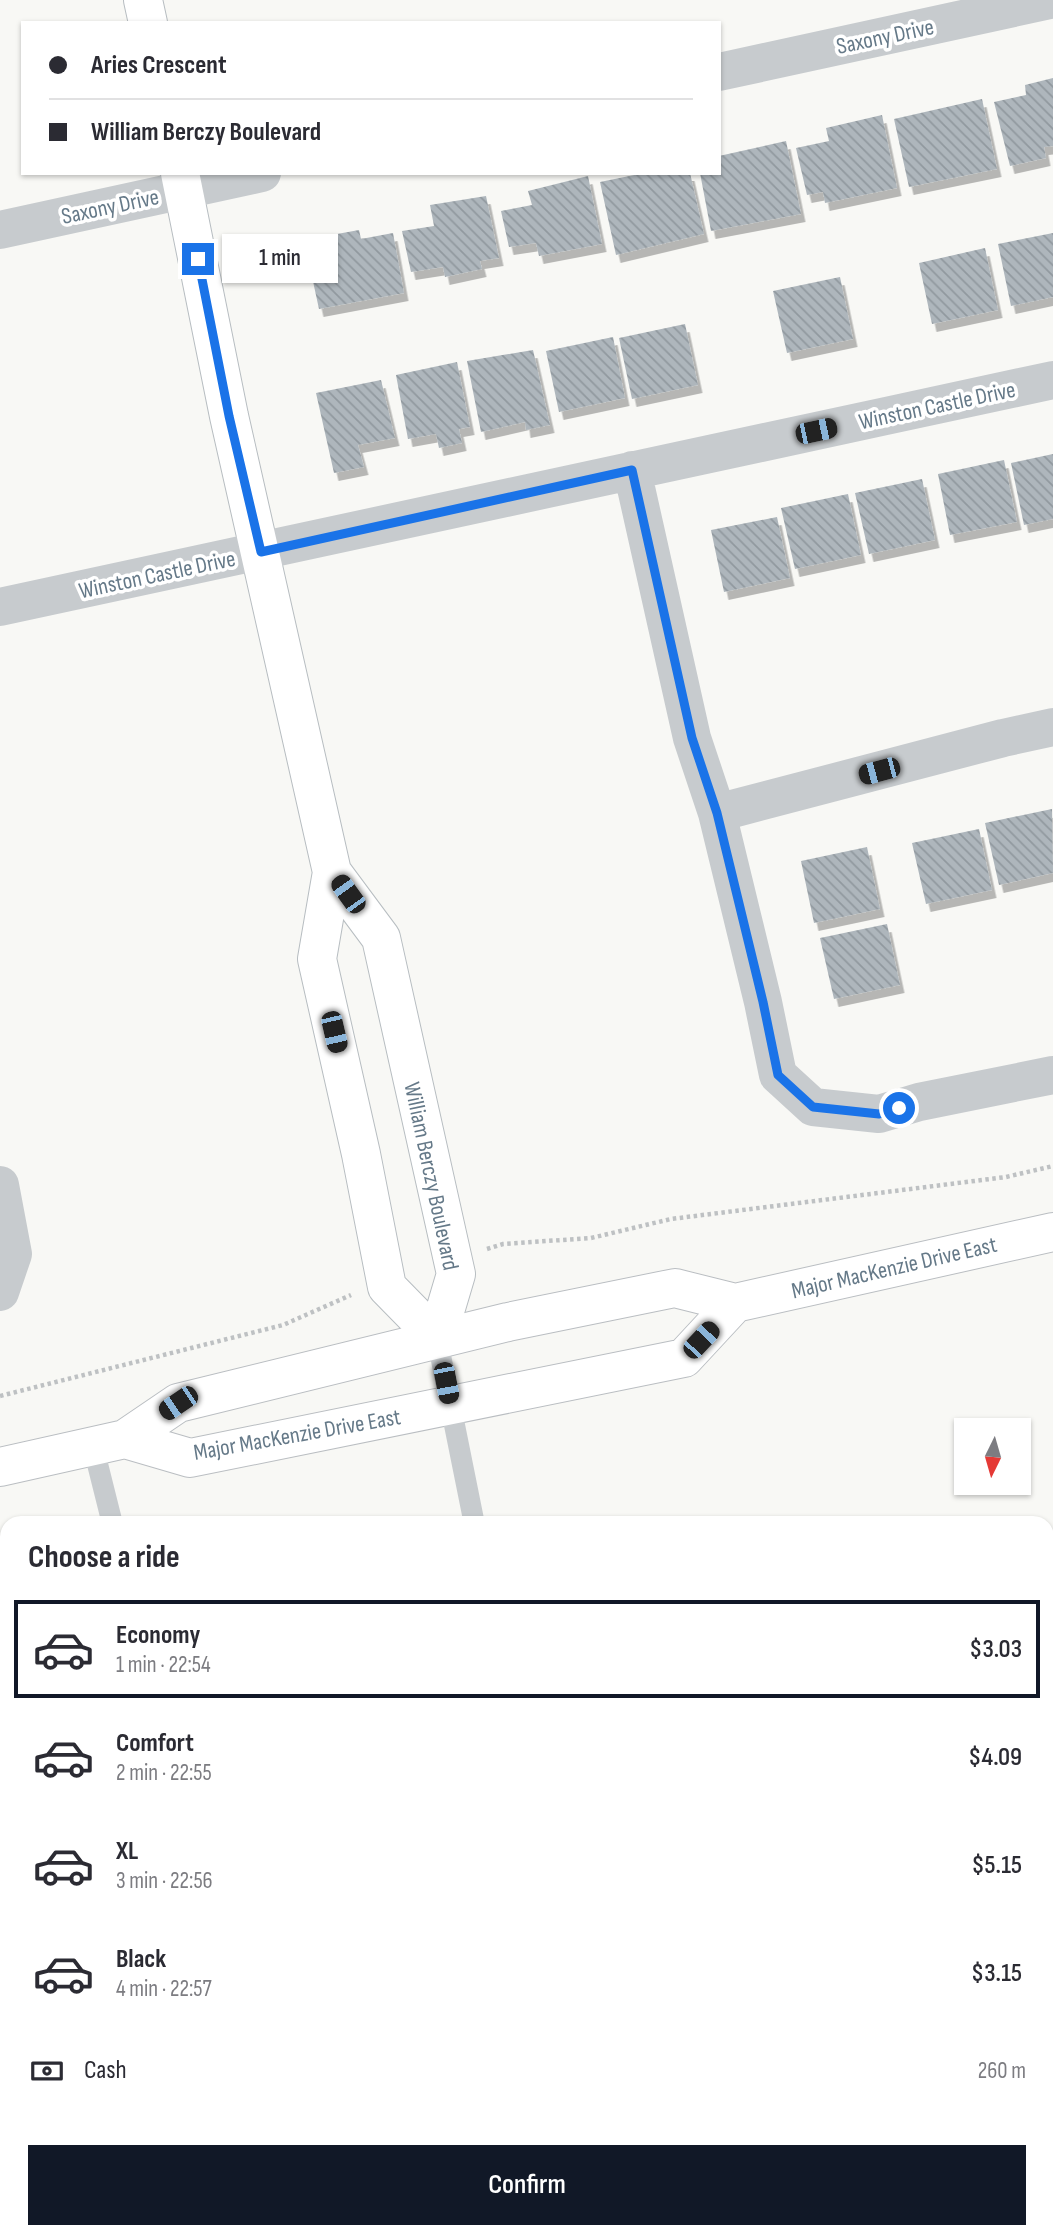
<!DOCTYPE html>
<html lang="en">
<head>
<meta charset="utf-8">
<style>
  body { margin:0; font-family:"Sofia Sans Condensed",sans-serif; background:#f7f7f7; color:#2b2b33; height:100vh; display:flex; flex-direction:column; font-size:26px; white-space:nowrap }
  * { box-sizing:border-box; margin:0 }
  p { font-size:23px; color:#7c7c81 }
  .icon { flex:none; width:38px; height:38px; fill:none; stroke:currentColor; stroke-width:2; stroke-linecap:round; stroke-linejoin:round }
  .map { position:relative; flex:1; overflow:hidden }
  .panel { position:absolute; left:0px; top:1516px; width:1054px; height:723px; display:flex; flex-direction:column; background:#fff; border-radius:21px 21px 0 0; box-shadow:0 2px 5px #0004 }
  .panel>* { flex:none }
  .hud { position:absolute; left:21px; top:21px; width:700px; height:154px; border-radius:0px; box-shadow:0 2px 5px #0004; display:grid; align-content:center; height:154px; padding:0 28px; background:#fff }
  .needle { width:46px; rotate:185deg }
  .fabs { position:absolute; left:954px; top:1418px; display:grid; gap:14px }
  .fabs a { display:grid; place-items:center; width:77px; height:77px; border-radius:0px; background:#fff; box-shadow:0 2px 5px #0004; font-size:35px }
  .end { position:absolute; width:32px; height:32px; margin:-16px; border:9px solid #1a73e8; background:#fff; box-shadow:0 0 0 4px #fff }
  .from { border-radius:50% }
  .bubble { position:absolute; height:49px; border-radius:0px; background:#fff; box-shadow:0 2px 5px #0004; font-size:23px; font-weight:600; line-height:49px; text-align:center }
  .car { position:absolute; width:21px; height:42px; margin:-21px -10px; border-radius:9px; box-shadow:0 0 5px 2px #0007; background:linear-gradient(#222 24%,#8ab4d8 0 40%,#222 0 76%,#8ab4d8 0 86%,#222 0) }
  .hud b { display:flex; align-items:center; gap:24px; height:66px; font-size:26px }
  .hud b+b { border-top:2px solid #e1e1e2 }
  .hud i { width:18px; height:18px; background:#2b2b33 }
  ul { padding:0; list-style:none }
  li { display:flex; align-items:center; gap:21px; height:98px; margin:0 14px 10px; padding:0 14px; border:4px solid transparent; border-radius:0px }
  li div { flex:1 }
  li b { display:block; font-size:26px }
  li em { font-style:normal; font-weight:600 }
  li.on { border-color:#111827 }
  li>.icon { width:63px; height:63px; stroke-width:1.5 }
  h2 { padding:0 28px; font-size:32px; line-height:84px }
  .pay { display:flex; align-items:center; gap:18px; height:77px; padding:0 28px; font-size:26px }
  .pay p { margin-inline-start:auto }
  .button { display:flex; gap:14px; margin-top:auto; padding:14px 28px }
  .button a { flex:1; height:80px; border-radius:0px; background:#111827; color:#fff; font-size:28px; font-weight:600; line-height:80px; text-align:center }
  .map>svg:first-child { display:block }
</style>
</head>
<body>
<div class="map">
<svg width="1053" height="2237" viewBox="0 0 1053 2237">
  <defs>
    <pattern id="building-back-hatch" width="6" height="6" patternUnits="userSpaceOnUse" patternTransform="scale(1.75)"><rect width="6" height="6" fill="#aeb6bc"/><path d="M-1 5l2 2M0 0l6 6M5-1l2 2" fill="none" stroke="#91999f"/></pattern>
    <filter id="shadow"><feDropShadow dx="4.5" dy="8" stdDeviation="0" flood-color="#0004"/></filter>
  </defs>
  <rect width="100%" height="100%" fill="#f8f8f5"/>
  <path fill="url(#building-back-hatch)" filter="url(#shadow)" d="M1053,78V146L1044,147L1046,158L1010,166L994,102L1026,95L1025,85Z
    M982,99L997,169L909,187L894,119Z
    M882,115L897,188L825,203L823,192L807,195L796,148L829,141L826,128Z
    M786,141L801,214L711,231L700,173H719V156Z
    M644,173H690L704,234L616,255L600,182Z
    M588,176L602,244L539,256L536,243L509,247L501,211L532,205L528,191Z
    M486,196L499,258L480,261L482,269L445,277L443,267L411,272L402,231L434,226L430,205Z
    M359,230L361,239L393,233L404,293L319,309L304,240Z
    M1053,233V297L1011,306L998,244Z
    M985,248L998,310L932,324L919,263Z
    M840,277L853,339L787,353L773,291Z
    M685,324L698,385L632,399L619,338Z
    M613,337L625,398L559,412L546,351Z
    M533,350L550,425L526,430L525,422L481,432L467,361Z
    M457,362L470,427L459,429L462,443L439,448L436,434L408,439L396,375Z
    M381,380L395,438L358,445L364,467L334,473L316,393Z
    M1053,454V519L1024,525L1011,463Z
    M1004,460L1017,522L950,535L938,474Z
    M922,479L935,540L869,554L855,493Z
    M848,494L861,555L795,569L781,508Z
    M777,517L790,578L724,592L711,530Z
    M1052,809L1053,873L999,885L985,823Z
    M979,829L992,890L926,904L912,843Z
    M867,847L880,909L814,923L801,861Z
    M887,924L900,985L834,999L820,938Z"/>
  <g fill="none" stroke-linecap="round" stroke-linejoin="round">
    <g stroke="#b7bdc1" stroke-width="40">
      <path id="secondary" d="M143,0L148,23
        M180,173L229,416L332,872L317,959L361,1154L387,1287L437,1338L456,1274L381,938L332,872"/>
    </g>
    <g stroke="#babec2" stroke-width="40">
      <path id="primary" d="M125,1439L190,1458L684,1358L735,1303
        M0,1467L125,1439L178,1403L508,1322L675,1288L735,1303L1053,1232"/>
    </g>
    <path stroke="#bec1c3" stroke-width="4.5" stroke-dasharray="3.5 3.5" stroke-linecap="butt" d="M487,1249L503,1244L591,1238L671,1219L1006,1177L1053,1166
      M0,1396L283,1325L351,1295"/>
    <path stroke="#c7cbce" stroke-width="21" d="M437,1338L474,1522
      M93,1446L112,1522
      M0,1820L7,1848"/>
    <path stroke="#c7cbce" stroke-width="38" d="M719,72L1050,0
      M0,230L262,173
      M632,470L692,738L717,813L763,1002L778,1075L813,1107L879,1114L919,1102L1053,1075
      M0,607C352,534 702,455 1053,380
      M717,813L1003,738L1053,727
      M0,1185L13,1254L0,1292"/>
    <use href="#secondary" stroke="#fff" stroke-width="38"/>
    <use href="#primary" stroke="#fff" stroke-width="38"/>
  </g>
  <g fill="none" stroke-linecap="round" stroke-linejoin="round">
    <path stroke="#1a73e8" stroke-width="9" d="M198,259L229,416L261,552L632,470L692,738L717,813L763,1002L778,1075L813,1107L879,1114L899,1108"/>
  </g>
  <g text-anchor="middle" stroke-width="7" stroke-linejoin="round" paint-order="stroke">
    <g font-size="23" fill="#657988" stroke="#fff">
      <text transform="translate(885 36) rotate(-12)" y="8">Saxony Drive</text>
      <text transform="translate(110 206) rotate(-12)" y="8">Saxony Drive</text>
      <text transform="translate(937 405) rotate(-12)" y="8">Winston Castle Drive</text>
      <text transform="translate(157 574) rotate(-12)" y="8">Winston Castle Drive</text>
      <text transform="translate(432 1176) rotate(78)" y="8">William Berczy Boulevard</text>
      <text transform="translate(894 1267) rotate(-13)" y="8">Major MacKenzie Drive East</text>
      <text transform="translate(297 1434) rotate(-10)" y="8">Major MacKenzie Drive East</text>
    </g>
  </g>
</svg>
<div class="fabs">
<a><svg class="needle" viewBox="-14 -14 28 28"><path d="M0-13l5 13h-10z" fill="#e53935"/><path d="M0 13l5-13h-10z" fill="#7c7c81"/></svg></a>
</div>
<i class="end from" style="left:899px;top:1108px"></i>
<i class="end" style="left:198px;top:259px"></i>
<div class="bubble" style="left:222px;top:234px;width:116px">1 min</div>
<i class="car" style="left:816px;top:431px;rotate:78deg"></i>
<i class="car" style="left:879px;top:771px;rotate:255deg"></i>
<i class="car" style="left:348px;top:894px;rotate:324deg"></i>
<i class="car" style="left:334px;top:1032px;rotate:167deg"></i>
<i class="car" style="left:701px;top:1340px;rotate:43deg"></i>
<i class="car" style="left:446px;top:1383px;rotate:169deg"></i>
<i class="car" style="left:178px;top:1403px;rotate:236deg"></i>
<div class="hud">
<b><i class="from"></i>Aries Crescent</b>
<b><i></i>William Berczy Boulevard</b>
</div>
<section class="panel">
<h2>Choose a ride</h2>
<ul>
<li class="on"><svg class="icon" aria-label="car" viewBox="0 0 24 24"><path d="M5 17H2v-5l4-1 3-4h7l3 4 3 1v5h-3M9 17h6M6 11h13"/><circle cx="7" cy="17" r="2"/><circle cx="17" cy="17" r="2"/></svg><div><b>Economy</b><p>1 min · 22:54</p></div><em>$3.03</em></li>
<li><svg class="icon" aria-label="car" viewBox="0 0 24 24"><path d="M5 17H2v-5l4-1 3-4h7l3 4 3 1v5h-3M9 17h6M6 11h13"/><circle cx="7" cy="17" r="2"/><circle cx="17" cy="17" r="2"/></svg><div><b>Comfort</b><p>2 min · 22:55</p></div><em>$4.09</em></li>
<li><svg class="icon" aria-label="car" viewBox="0 0 24 24"><path d="M5 17H2v-5l4-1 3-4h7l3 4 3 1v5h-3M9 17h6M6 11h13"/><circle cx="7" cy="17" r="2"/><circle cx="17" cy="17" r="2"/></svg><div><b>XL</b><p>3 min · 22:56</p></div><em>$5.15</em></li>
<li><svg class="icon" aria-label="car" viewBox="0 0 24 24"><path d="M5 17H2v-5l4-1 3-4h7l3 4 3 1v5h-3M9 17h6M6 11h13"/><circle cx="7" cy="17" r="2"/><circle cx="17" cy="17" r="2"/></svg><div><b>Black</b><p>4 min · 22:57</p></div><em>$3.15</em></li>
</ul>
<div class="pay"><svg class="icon" aria-label="cash" viewBox="0 0 24 24"><path d="M3 7h18v10H3z"/><circle cx="12" cy="12" r="2"/></svg>Cash<p>260 m</p></div>
<div class="button"><a>Confirm</a></div>
</section>
</div>
</body>
</html>
